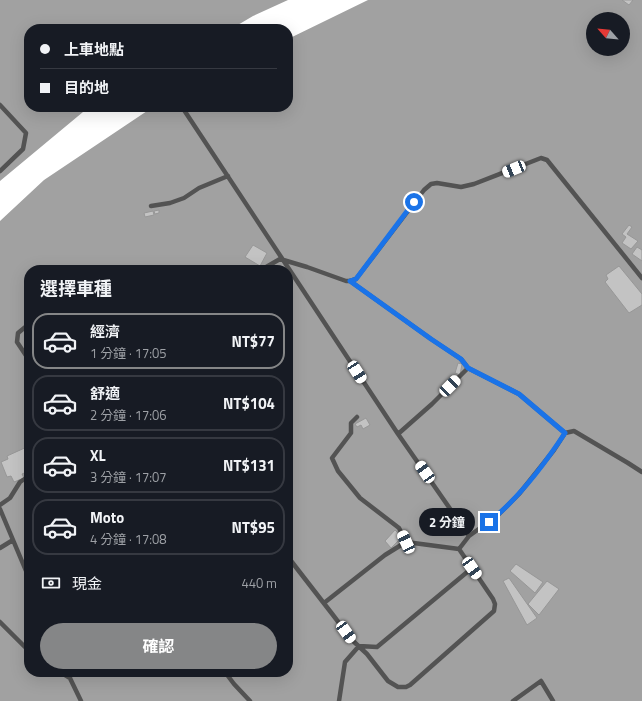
<!DOCTYPE html>
<html lang="zh-TW">
<head>
<meta charset="utf-8">
<style>
  body { margin:0; font-family:"Titillium Web","Noto Sans TC",sans-serif; background:#242831; color:#f1f3f6; height:100vh; display:flex; flex-direction:column; font-size:15px; white-space:nowrap }
  * { box-sizing:border-box; margin:0 }
  p { font-size:13px; color:#9ea1a6 }
  .icon { flex:none; width:22px; height:22px; fill:none; stroke:currentColor; stroke-width:2; stroke-linecap:round; stroke-linejoin:round }
  .map { position:relative; flex:1; overflow:hidden }
  .drawer { position:absolute; left:24px; top:265px; width:269px; height:412px; display:flex; flex-direction:column; background:#171b24; border-radius:16px; box-shadow:0 4px 16px #0002 }
  .drawer>* { flex:none }
  .guide { position:absolute; left:24px; top:24px; width:269px; height:88px; border-radius:16px; box-shadow:0 4px 16px #0002; display:grid; align-content:center; height:88px; padding:0 16px; background:#171b24 }
  .needle { width:26px; rotate:297deg }
  .controls { position:absolute; left:586px; top:12px; display:grid; gap:8px }
  .controls a { display:grid; place-items:center; width:44px; height:44px; border-radius:50%; background:#171b24; box-shadow:0 4px 16px #0002; font-size:20px }
  .end { position:absolute; width:18px; height:18px; margin:-9px; border:5px solid #1a73e8; background:#fff; box-shadow:0 0 0 2px #fff }
  .from { border-radius:50% }
  .bubble { position:absolute; height:28px; border-radius:14px; background:#171b24; box-shadow:0 4px 16px #0002; font-size:13px; font-weight:700; line-height:28px; text-align:center }
  .car { position:absolute; width:12px; height:24px; margin:-12px -6px; border-radius:5px; box-shadow:0 0 3px 1px #0007; background:linear-gradient(#fff 24%,#345 0 40%,#fff 0 76%,#345 0 86%,#fff 0) }
  .guide b { display:flex; align-items:center; gap:14px; height:38px; font-size:15px }
  .guide b+b { border-top:1px solid #363941 }
  .guide i { width:10px; height:10px; background:#f1f3f6 }
  ul { padding:0; list-style:none }
  li { display:flex; align-items:center; gap:12px; height:56px; margin:0 8px 6px; padding:0 8px; border:2px solid #363941; border-radius:16px }
  li div { flex:1 }
  li b { display:block; font-size:15px }
  li em { font-style:normal; font-weight:700 }
  li.active { border-color:#858687 }
  li>.icon { width:36px; height:36px; stroke-width:1.5 }
  h2 { padding:0 16px; font-size:18px; line-height:48px }
  .pay { display:flex; align-items:center; gap:10px; height:44px; padding:0 16px; font-size:15px }
  .pay p { margin-inline-start:auto }
  .button { display:flex; gap:8px; margin-top:auto; padding:8px 16px }
  .button a { flex:1; height:46px; border-radius:24px; background:#858687; color:#fff; font-size:16px; font-weight:700; line-height:46px; text-align:center }
  .map>svg:first-child { display:block }
</style>
</head>
<body>
<div class="map">
<svg width="642" height="701" viewBox="0 0 642 701">
  <rect width="100%" height="100%" fill="#fff"/>
  <path fill="#a1a1a1" fill-rule="evenodd" d="M0,0H288L253,16L231,29H29V107H89L0,181Z
    M368,0H642V701H0V221L44,180L153,107H288V39ZM593,19H623V49H593ZM29,270H288V672H29Z"/>
  <path fill="#c3c3c3" stroke="#979797" d="M622,0H633L629,5Z
    M159,210V213L155,214L154,211Z
    M153,211L154,215L145,217L144,213Z
    M629,225L632,227L627,234L638,241L631,249L622,243L626,237L622,234Z
    M253,245L267,253L260,266L245,257Z
    M637,247L642,250V261L632,254Z
    M619,266L642,294V305L629,313L605,282L608,279L606,275Z
    M458,363L462,364L460,375L455,373Z
    M366,418L370,425L363,429L361,425L357,427L355,424Z
    M29,446V471L22,474L24,478L14,482L11,476L7,477L1,462L8,459L7,456Z
    M395,530L402,537L391,548L385,541Z
    M516,564L543,582L535,593L510,571Z
    M509,578L537,618L527,625L503,581Z
    M547,581L559,589L539,615L528,604Z"/>
  <g fill="none" stroke-linecap="round" stroke-linejoin="round">
    <path stroke="#535353" stroke-width="4.5" d="M0,105L26,133L23,149L0,171
      M182,107L398,434L432,404L468,368L461,359L431,339L350,281
      M151,206L170,203L184,198L199,188L228,176
      M261,270L280,259L307,267L346,281H350L356,279L424,190L431,184L437,183L461,187L474,184L541,158L547,160L642,278
      M29,324L18,333L17,342L29,360
      M468,368L519,394L565,433
      M357,417L351,423V433L332,458L338,471L360,498L399,528L406,542
      M398,434L469,536
      M0,505L10,498L20,482L29,476
      M0,509L29,578
      M0,548L13,540
      M288,557L333,615L352,640L367,654L388,681L398,687H406L410,685L494,611L495,604L493,599L459,549L469,536L497,516L519,494L554,450L565,433L574,431L628,463L642,472
      M324,603L385,555L406,542L459,549
      M0,622L29,651
      M60,672L70,678
      M67,672L81,701
      M225,672L234,684L250,701
      M339,701L345,662L359,646L377,647L472,568
      M513,701L541,681L553,701"/>
  </g>
  <g fill="none" stroke-linecap="round" stroke-linejoin="round">
    <path stroke="#1a73e8" stroke-width="5" d="M414,202L356,279L350,281L431,339L461,359L468,368L519,394L565,433C544,465 519,498 489,522"/>
  </g>
</svg>
<div class="controls">
<a><svg class="needle" viewBox="-14 -14 28 28"><path d="M0-13l5 13h-10z" fill="#e53935"/><path d="M0 13l5-13h-10z" fill="#9ea1a6"/></svg></a>
</div>
<i class="end from" style="left:414px;top:202px"></i>
<i class="end" style="left:489px;top:522px"></i>
<div class="bubble" style="left:419px;top:508px;width:56px">2 分鐘</div>
<i class="car" style="left:514px;top:169px;rotate:248deg"></i>
<i class="car" style="left:357px;top:372px;rotate:147deg"></i>
<i class="car" style="left:450px;top:386px;rotate:45deg"></i>
<i class="car" style="left:425px;top:472px;rotate:325deg"></i>
<i class="car" style="left:406px;top:542px;rotate:335deg"></i>
<i class="car" style="left:472px;top:568px;rotate:145deg"></i>
<i class="car" style="left:346px;top:632px;rotate:144deg"></i>
<div class="guide">
<b><i class="from"></i>上車地點</b>
<b><i></i>目的地</b>
</div>
<section class="drawer">
<h2>選擇車種</h2>
<ul>
<li class="active"><svg class="icon" aria-label="car" viewBox="0 0 24 24"><path d="M5 17H2v-5l4-1 3-4h7l3 4 3 1v5h-3M9 17h6M6 11h13"/><circle cx="7" cy="17" r="2"/><circle cx="17" cy="17" r="2"/></svg><div><b>經濟</b><p>1 分鐘 · 17:05</p></div><em>NT$77</em></li>
<li><svg class="icon" aria-label="car" viewBox="0 0 24 24"><path d="M5 17H2v-5l4-1 3-4h7l3 4 3 1v5h-3M9 17h6M6 11h13"/><circle cx="7" cy="17" r="2"/><circle cx="17" cy="17" r="2"/></svg><div><b>舒適</b><p>2 分鐘 · 17:06</p></div><em>NT$104</em></li>
<li><svg class="icon" aria-label="car" viewBox="0 0 24 24"><path d="M5 17H2v-5l4-1 3-4h7l3 4 3 1v5h-3M9 17h6M6 11h13"/><circle cx="7" cy="17" r="2"/><circle cx="17" cy="17" r="2"/></svg><div><b>XL</b><p>3 分鐘 · 17:07</p></div><em>NT$131</em></li>
<li><svg class="icon" aria-label="car" viewBox="0 0 24 24"><path d="M5 17H2v-5l4-1 3-4h7l3 4 3 1v5h-3M9 17h6M6 11h13"/><circle cx="7" cy="17" r="2"/><circle cx="17" cy="17" r="2"/></svg><div><b>Moto</b><p>4 分鐘 · 17:08</p></div><em>NT$95</em></li>
</ul>
<div class="pay"><svg class="icon" aria-label="cash" viewBox="0 0 24 24"><path d="M3 7h18v10H3z"/><circle cx="12" cy="12" r="2"/></svg>現金<p>440 m</p></div>
<div class="button"><a>確認</a></div>
</section>
</div>
</body>
</html>
